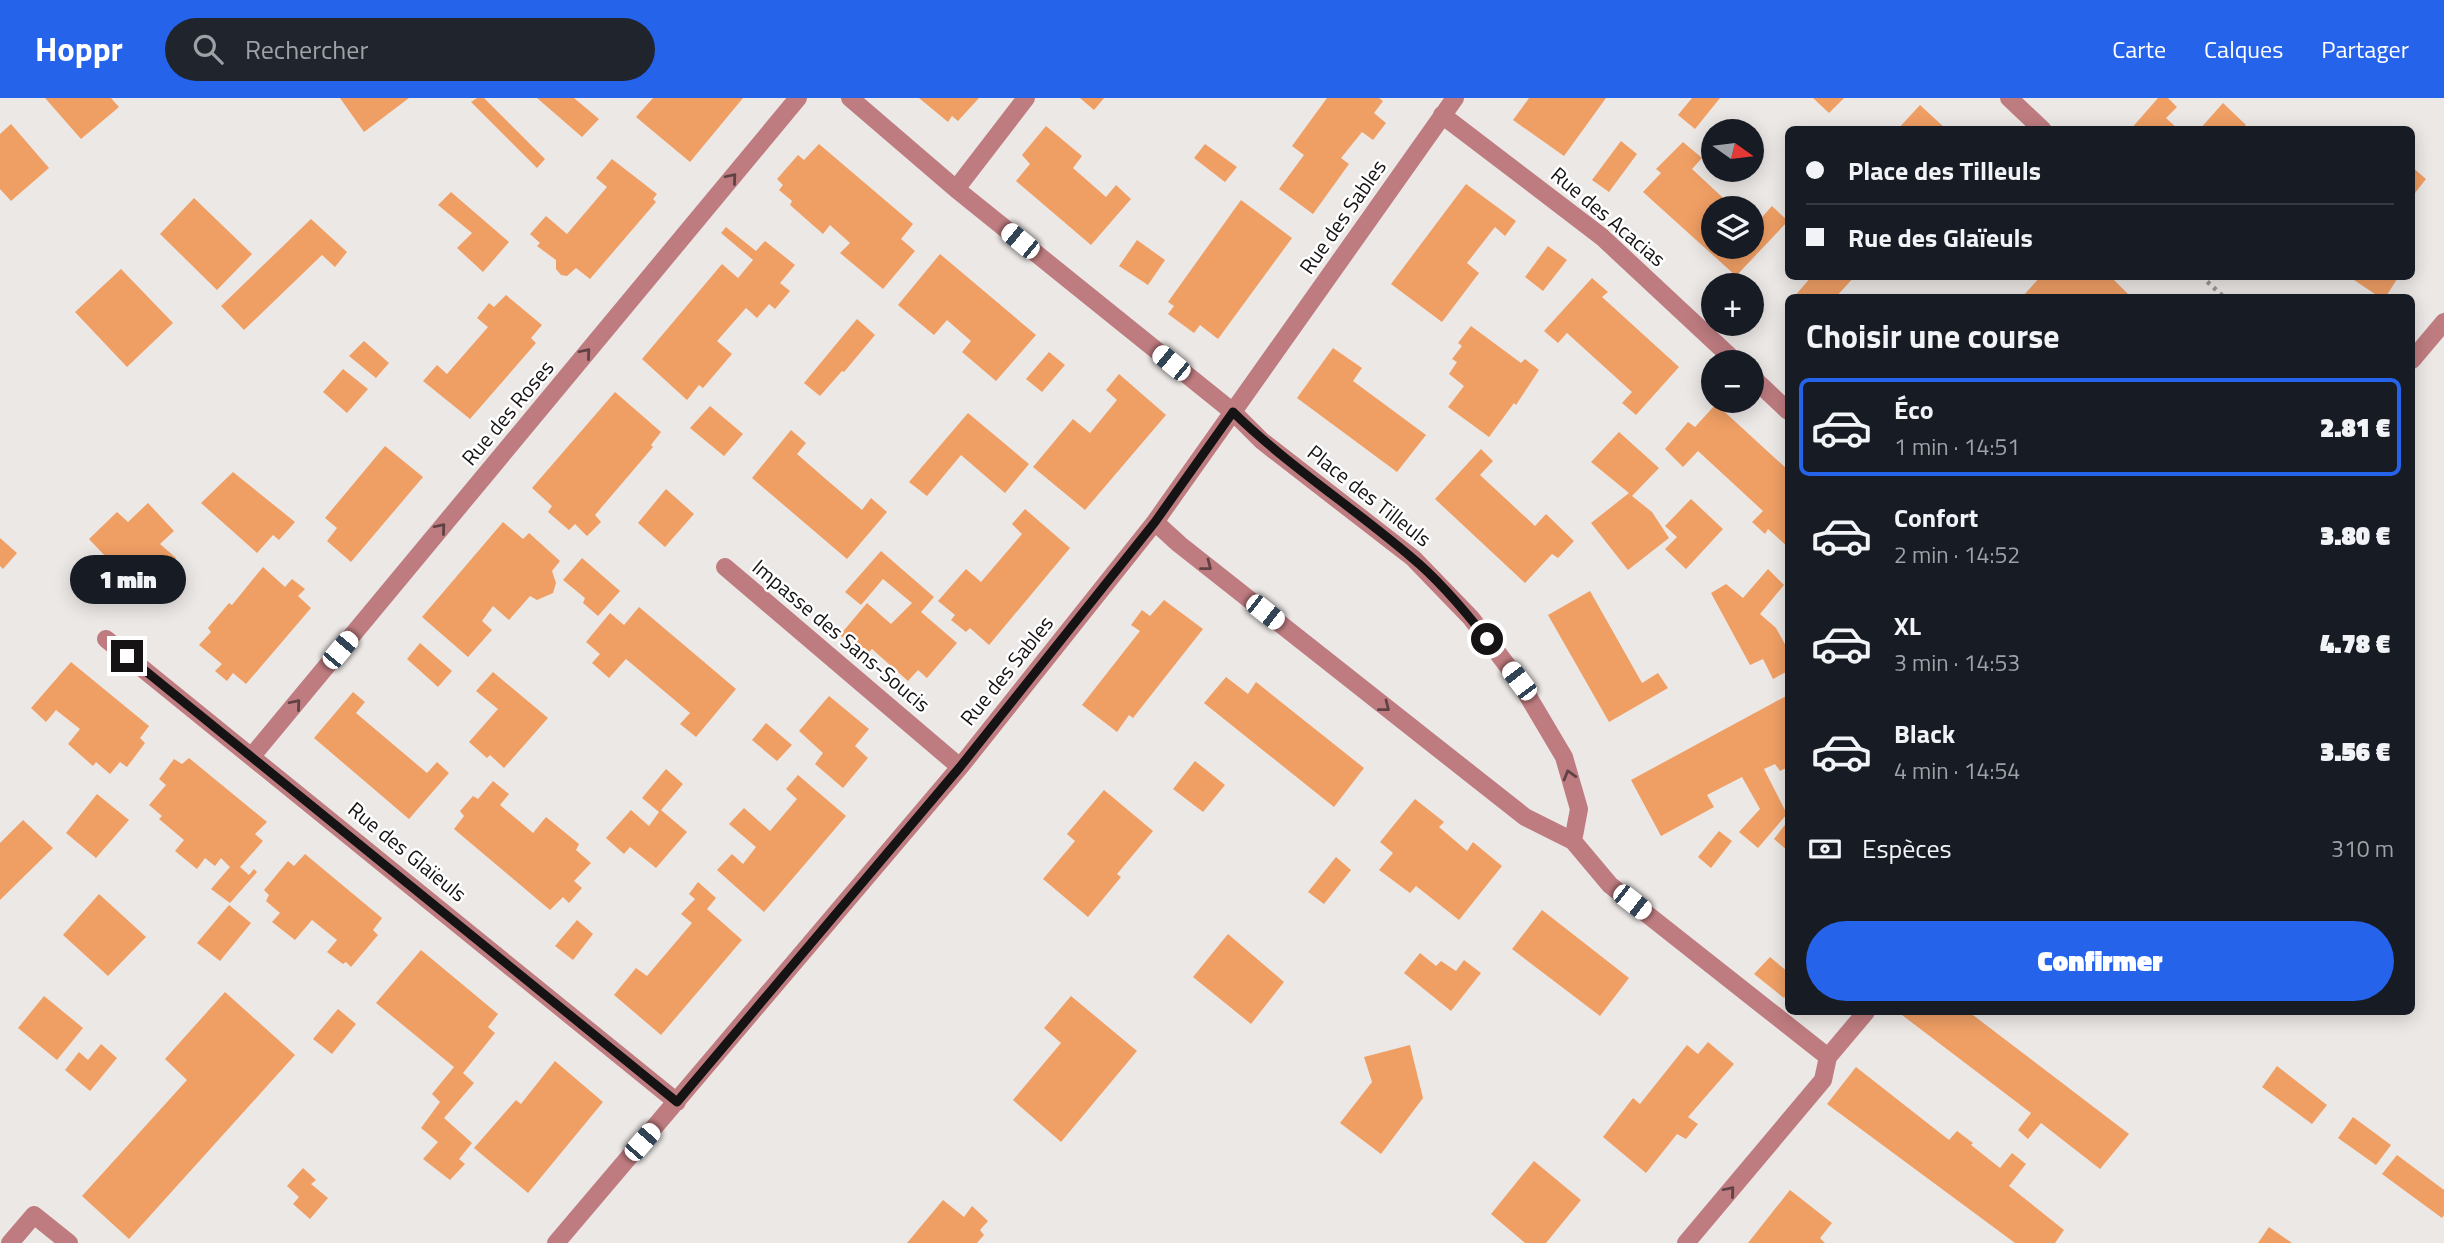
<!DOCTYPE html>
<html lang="fr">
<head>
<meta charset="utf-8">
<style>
  body { margin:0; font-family:"Titillium Web",sans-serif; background:#20242c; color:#f1f3f6; height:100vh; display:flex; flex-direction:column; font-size:26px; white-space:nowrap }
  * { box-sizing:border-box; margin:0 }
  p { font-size:23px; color:#9ea1a6 }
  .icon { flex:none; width:38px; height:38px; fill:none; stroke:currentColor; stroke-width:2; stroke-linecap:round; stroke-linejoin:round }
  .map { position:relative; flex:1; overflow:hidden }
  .drawer { position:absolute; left:1785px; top:196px; width:630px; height:721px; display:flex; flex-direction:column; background:#171b24; border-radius:10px; box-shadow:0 4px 18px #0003 }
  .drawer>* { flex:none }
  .top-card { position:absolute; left:1785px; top:28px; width:630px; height:154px; border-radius:10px; box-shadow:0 4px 18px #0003; display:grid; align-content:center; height:154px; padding:0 21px; background:#171b24 }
  .needle { width:46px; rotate:104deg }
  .buttons { position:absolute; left:1701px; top:21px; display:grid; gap:14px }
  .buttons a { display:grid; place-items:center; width:63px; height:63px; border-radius:50%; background:#171b24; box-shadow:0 4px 18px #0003; font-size:35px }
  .end { position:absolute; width:32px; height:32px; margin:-16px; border:9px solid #151313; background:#fff; box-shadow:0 0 0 4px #fff }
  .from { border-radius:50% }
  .bubble { position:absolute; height:49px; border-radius:24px; background:#171b24; box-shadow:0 4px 18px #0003; font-size:23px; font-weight:800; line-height:49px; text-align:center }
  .car { position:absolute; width:21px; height:42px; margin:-21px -10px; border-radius:9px; box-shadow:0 0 5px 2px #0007; background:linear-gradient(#fff 24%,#345 0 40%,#fff 0 76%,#345 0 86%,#fff 0) }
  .top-card b { display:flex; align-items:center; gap:24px; height:66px; font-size:26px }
  .top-card b+b { border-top:2px solid #363941 }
  .top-card i { width:18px; height:18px; background:#f1f3f6 }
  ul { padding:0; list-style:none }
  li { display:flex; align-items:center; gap:21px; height:98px; margin:0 14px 10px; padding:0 7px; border:4px solid transparent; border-radius:10px }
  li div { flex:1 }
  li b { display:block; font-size:26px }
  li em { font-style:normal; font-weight:800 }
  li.selected { border-color:#2563eb }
  li>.icon { width:63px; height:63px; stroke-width:1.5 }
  h2 { padding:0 21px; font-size:32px; line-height:84px }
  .pay { display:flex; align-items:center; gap:18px; height:77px; padding:0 21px; font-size:26px }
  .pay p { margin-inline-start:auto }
  .button { display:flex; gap:14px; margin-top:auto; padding:14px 21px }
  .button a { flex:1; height:80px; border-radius:42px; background:#2563eb; color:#fff; font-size:28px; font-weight:800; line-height:80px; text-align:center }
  header { display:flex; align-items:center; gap:42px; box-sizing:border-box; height:98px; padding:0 35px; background:#2563eb; color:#fff }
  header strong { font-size:33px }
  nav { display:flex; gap:38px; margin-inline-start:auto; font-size:24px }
  .search { width:490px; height:63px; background:#20242c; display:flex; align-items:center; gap:18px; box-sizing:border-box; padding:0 24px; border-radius:38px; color:#9ea1a6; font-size:26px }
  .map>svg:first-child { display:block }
</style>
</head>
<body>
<header>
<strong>Hoppr</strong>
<div class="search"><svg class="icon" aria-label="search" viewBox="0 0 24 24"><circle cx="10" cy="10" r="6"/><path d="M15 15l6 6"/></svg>Rechercher</div>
<nav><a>Carte</a><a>Calques</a><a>Partager</a></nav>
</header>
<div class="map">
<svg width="2444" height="1145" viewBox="0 0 2444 1145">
  <rect width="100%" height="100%" fill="#ece8e6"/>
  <path fill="#f09f64" d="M45,0H111L119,9L81,41Z
    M340,0H409L364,34Z
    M477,0H484L545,61L537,70L471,4Z
    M537,0H574L599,21L582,39Z
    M653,0H743L690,64L636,19Z
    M919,0H979L958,23L952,18L948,24Z
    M1080,0H1104L1094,12Z
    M1327,0H1379L1383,3L1374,15L1386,25L1373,42L1362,34L1341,60L1349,66L1313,116L1279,91L1304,57L1292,48Z
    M1529,0H1606L1564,58L1513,22Z
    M1692,0H1720L1695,31L1678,17Z
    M1813,0H1844L1829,15Z
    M2158,0H2168L2177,9L2166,20L2179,32H2130Z
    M2223,5L2246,27L2241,32H2199Z
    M1920,7L1947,32H1897Z
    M11,26L49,70L11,103L0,91V36Z
    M1046,28L1082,58L1073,70L1106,99L1116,87L1131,101L1091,147L1016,83L1030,66L1022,57Z
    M1621,43L1637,56L1609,94L1592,82Z
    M1683,44L1702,60L1692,71L1734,110H1713V149H1752V126L1754,128L1772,108L1788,123L1736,178L1643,94L1661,75L1656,71Z
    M819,46L913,126L901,141L915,153L883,191L840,155L850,145L830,127L823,136L790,107L792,103L779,92L783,87L777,81L798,57L804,62Z
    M1205,46L1237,69L1225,84L1194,60Z
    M612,61L657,96L653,101L656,104L590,181L576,170L567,178L561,177L556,171V162L537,148L540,145L530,136L546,118L567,136L607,89L596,80Z
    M2412,69L2426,81L2415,95L2412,92Z
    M1466,86L1516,123L1505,138L1495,129L1467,165L1479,175L1442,224L1391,186Z
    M451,94L509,144L483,174L457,150L472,135L438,107Z
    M194,100L252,156L217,192L160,136Z
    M1241,102L1292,140L1218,241L1200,227L1194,235L1168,216L1174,208L1168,204Z
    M311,121L347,154L335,169L322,157L244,232L221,208Z
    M726,129L756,153L765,143L795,167L780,185L790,193L775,211L769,206L757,220L746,210L717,243L732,256L703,290L699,287L687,302L642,261L722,166L738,180L753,162L721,135Z
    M1137,142L1165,162L1148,187L1119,168Z
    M1548,148L1567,162L1543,193L1525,179Z
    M940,156L1036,237L996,283L962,254L971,243L947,222L934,237L898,207Z
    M121,171L173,225L127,269L75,214Z
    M1812,178H1855L1835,200H1793Z
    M2041,178H2110L2132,200H2025L2023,198Z
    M2348,178H2399L2385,200H2381Z
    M1592,180L1608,194L1602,199L1679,269L1636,317L1622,305L1632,294L1567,235L1558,245L1544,233Z
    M506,197L542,227L531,240L536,245L470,321L423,283L437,267L447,276L488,229L477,220L489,205L494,209Z
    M857,221L875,237L844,274L842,273L820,298L804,285Z
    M1471,228L1521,265L1525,261L1539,272L1516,307L1514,305L1489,339L1448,309L1464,288L1449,276L1457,264L1452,261L1462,248L1458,245Z
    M364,243L389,265L376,280L349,258Z
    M1333,250L1362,270L1353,283L1426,337L1397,374L1297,300Z
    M1049,254L1065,267L1042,294L1026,281Z
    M343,271L368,291L347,315L323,294Z
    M1119,276L1166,317L1085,412L1033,369L1073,321L1090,335L1117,302L1106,292Z
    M615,294L661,334L651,347L653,349L595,417L601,424L587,438L575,426L569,432L548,414L552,408L532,390Z
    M1716,306L1788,372V449L1768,431L1765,436L1752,424L1763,413L1698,353L1683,369L1665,351L1688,324L1695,329Z
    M710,308L743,336L724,358L690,330Z
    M968,315L1029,366L1005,395L961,357L927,398L909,384Z
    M791,332L806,345L797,356L828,383L862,412L871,400L887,414L847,461L752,380Z
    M1619,334L1659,370L1632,398L1652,414L1669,440L1628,472L1591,425L1629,395L1591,364Z
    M385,348L423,379L351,464L327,443L337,430L325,420Z
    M1481,351L1493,363L1480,377L1535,428L1546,416L1574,443L1558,460L1552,456L1525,485L1435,401Z
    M233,374L295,424L279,442L273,437L257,455L201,405Z
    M666,391L694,416L665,449L638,425Z
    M1691,401L1723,431L1686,471L1665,451L1677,439L1665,428Z
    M148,405L174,433L160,446L176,460L140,495L89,441L117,414L128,424Z
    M1025,411L1070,450L989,547L970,530L966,534L951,522L955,517L938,503L966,471L981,484L1022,436L1012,426Z
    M503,424L523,441L529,435L560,463L552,473L556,485L553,495L537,502L530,498L509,522L493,508L482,523L492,532L468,559L422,519Z
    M0,440L17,455L3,471L0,468Z
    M881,453L934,499L921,514L957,545L927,580L918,572L908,583L872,551L865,558L840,537L867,505L891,526L912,505L883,481L861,507L845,494Z
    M582,460L620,493L598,518L583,505L585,500L563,482Z
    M263,469L285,489L292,481L305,491L298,498L311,510L246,586L233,575L227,583L215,573L222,566L199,547L211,534L208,530L229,505L232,507Z
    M1768,471L1784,487L1760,516L1776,530L1786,548L1788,547V573L1773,581L1763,561L1750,567L1711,495L1726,486L1743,500Z
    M1590,493L1642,585L1658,575L1668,590L1609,624L1548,517Z
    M1164,502L1203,531L1133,620L1129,617L1117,634L1082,607L1140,533L1131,527L1142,512L1150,518Z
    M639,509L736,591L696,639L680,626L690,615L626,561L609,580L592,565L600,556L586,544L610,515L624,527Z
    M420,545L452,573L438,589L407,561Z
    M71,564L149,628L140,640L145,645L127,669L120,664L110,676L96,664L93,668L68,646L80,631L56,612L46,624L31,610Z
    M493,574L548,620L504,670L490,657L487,660L469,644L498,611L476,593Z
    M1226,579L1248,596L1256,584L1364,670L1334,709L1204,605Z
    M353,594L365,604L356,615L427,675L437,664L449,675L409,721L314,640Z
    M1788,597V669L1780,673L1775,666L1764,671L1787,716L1758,750L1739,734L1760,711L1742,679L1707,697L1714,709L1661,738L1631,682Z
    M829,598L869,631L855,648L868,660L843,690L815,666L823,655L799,633Z
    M766,625L792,647L777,663L752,642Z
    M189,660L267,724L255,736L263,743L240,769L249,777L254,771L257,774L230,805L211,791L230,769L221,760L215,768L205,760L197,771L175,753L184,742L159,721L162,718L149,707L166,687L159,681L174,661L182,666Z
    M1195,663L1225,687L1203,714L1173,691Z
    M666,671L683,686L661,712L687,734L656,770L630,749L624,756L606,740L631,712L649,728L659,714L642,700Z
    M798,677L846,718L764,814L717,772L732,756L743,766L756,749L729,726L744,710L770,733L797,701L786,691Z
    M493,683L509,696L500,707L533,735L546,719L579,746L576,752L591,765L574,783L582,790L569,805L563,799L550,812L454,731L464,718L460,713L473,698L478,701Z
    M1104,692L1153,733L1117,776L1121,779L1088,819L1043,781L1075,743L1067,736Z
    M97,696L129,722L96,760L66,735Z
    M1415,701L1444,724L1439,729L1467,753L1473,744L1502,768L1459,822L1416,788L1410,795L1379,772L1393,755L1380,744Z
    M23,722L53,750L0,802V745Z
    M1788,723V753L1774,741Z
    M1719,733L1732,743L1711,770L1698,759Z
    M305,756L382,820L373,832L378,837L351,869L346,864L343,866L327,854L337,842L312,822L295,842L272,824L280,815L266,803L269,797L264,792L288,763L294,768Z
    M1336,759L1351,772L1324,806L1308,794Z
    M698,784L716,800L707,811L742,842L661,937L614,897L636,870L647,878L692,825L681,816L695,801L689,796Z
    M99,796L146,839L108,878L63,837Z
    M229,807L251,825L220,863L197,845Z
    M1542,812L1629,880L1600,918L1512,851Z
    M577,822L593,836L573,862L555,848Z
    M1228,836L1284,884L1251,926L1193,879Z
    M421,852L498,916L488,929L495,935L463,975L474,985L444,1020L472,1045L459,1061L465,1066L450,1082L423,1061L438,1044L421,1030L440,1004L432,996L454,969L376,905Z
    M1420,855L1436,868L1441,863L1456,873L1464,862L1481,875L1451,913L1404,875Z
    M1770,859L1788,874V895L1784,900L1754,876Z
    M225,894L295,957L129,1141L82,1098L187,982L165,961Z
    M44,898L83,930L57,962L18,930Z
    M1071,898L1137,953L1061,1044L1013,1002L1061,945L1044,930Z
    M338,911L356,926L332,956L313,941Z
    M1898,914H1969L2129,1036L2100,1071L2041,1025L2028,1041L2018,1032L2031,1015Z
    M1708,944L1734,966L1688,1019L1698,1026L1686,1041L1677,1036L1646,1075L1603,1039L1633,1000L1640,1006L1687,947L1698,956Z
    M101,946L117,960L90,993L65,972L79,954L88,962Z
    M1410,947L1423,1000L1381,1056L1340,1025L1372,984L1364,959Z
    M555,963L603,1004L528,1095L474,1050L516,1002L521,1006Z
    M2277,968L2327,1007L2312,1026L2262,989Z
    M1856,969L1949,1042L1957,1033L1973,1045L1971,1047L2000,1070L2012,1055L2026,1066L2009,1088L2064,1132L2055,1145H2015L1827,1006Z
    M2353,1019L2391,1047L2376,1067L2338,1040Z
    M2397,1057L2444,1092V1117L2442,1120L2382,1076Z
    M1534,1063L1581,1102L1546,1145H1525L1491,1116Z
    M303,1070L316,1082L311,1086L328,1100L310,1121L293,1106L299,1099L287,1088Z
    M1790,1092L1832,1125L1820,1140L1825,1145H1748Z
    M943,1102L964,1119L972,1108L988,1123L980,1132L984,1137L977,1145H907Z
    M2269,1129L2292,1145H2258Z"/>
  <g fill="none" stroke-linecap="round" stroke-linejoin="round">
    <path stroke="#999694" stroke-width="4.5" stroke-dasharray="3.5 5" stroke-linecap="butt" d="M2201,178L2225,200"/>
    <path stroke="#be7c80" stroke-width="18" d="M850,0L956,91L1233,314L1262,343L1413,460L1471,520L1519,583L1564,659L1579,711L1573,743
      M2009,0L2043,32
      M1442,17L1602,139L1736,264
      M956,91L1026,0
      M2412,262L2444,224
      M1752,279L1788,313
      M1155,424L1179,446L1525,719L1573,743L1610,787L1828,959
      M725,469L960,669
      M106,541L677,1004
      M252,658L798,0
      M10,1145L34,1117L69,1145
      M556,1145L960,669L1155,424L1455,0
      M1686,1145L1823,982L1828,959L1866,914"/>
  </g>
  <defs><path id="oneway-chevron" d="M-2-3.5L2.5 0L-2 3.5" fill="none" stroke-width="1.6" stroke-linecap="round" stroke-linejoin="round" transform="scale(1.75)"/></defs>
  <g stroke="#614244">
    <use href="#oneway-chevron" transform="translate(732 80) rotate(-50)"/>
    <use href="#oneway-chevron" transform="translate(586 255) rotate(-50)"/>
    <use href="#oneway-chevron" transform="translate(441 430) rotate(-50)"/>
    <use href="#oneway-chevron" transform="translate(1207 468) rotate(38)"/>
    <use href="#oneway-chevron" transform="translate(296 606) rotate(-50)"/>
    <use href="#oneway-chevron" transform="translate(1385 609) rotate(38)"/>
    <use href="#oneway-chevron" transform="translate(1569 677) rotate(-106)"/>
    <use href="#oneway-chevron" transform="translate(1730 1093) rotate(-50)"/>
  </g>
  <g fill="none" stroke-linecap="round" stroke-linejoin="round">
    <path stroke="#151313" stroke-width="9" d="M127,558L677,1004L960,669L1155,424L1233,314C1288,368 1353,409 1411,459C1439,482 1465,513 1487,541"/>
  </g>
  <g text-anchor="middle" stroke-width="5" stroke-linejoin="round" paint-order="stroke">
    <g font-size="21" fill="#151313" stroke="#fff">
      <text transform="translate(1343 119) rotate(-55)" y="7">Rue des Sables</text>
      <text transform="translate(1608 119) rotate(40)" y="7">Rue des Acacias</text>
      <text transform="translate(508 315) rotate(-50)" y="7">Rue des Roses</text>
      <text transform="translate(1369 398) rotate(38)" y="7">Place des Tilleuls</text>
      <text transform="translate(841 538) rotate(40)" y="7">Impasse des Sans-Soucis</text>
      <text transform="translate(1007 573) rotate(-51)" y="7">Rue des Sables</text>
      <text transform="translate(407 754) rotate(39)" y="7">Rue des Glaïeuls</text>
    </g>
  </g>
</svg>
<div class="buttons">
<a><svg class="needle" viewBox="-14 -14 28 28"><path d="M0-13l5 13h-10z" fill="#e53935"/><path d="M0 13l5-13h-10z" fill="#9ea1a6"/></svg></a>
<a><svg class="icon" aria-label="layers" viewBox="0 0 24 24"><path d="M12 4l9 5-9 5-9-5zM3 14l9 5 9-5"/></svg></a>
<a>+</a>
<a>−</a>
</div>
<i class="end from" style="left:1487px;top:541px"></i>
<i class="end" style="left:127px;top:558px"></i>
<div class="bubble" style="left:70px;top:457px;width:116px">1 min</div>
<i class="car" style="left:1020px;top:143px;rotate:309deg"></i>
<i class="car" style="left:1171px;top:265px;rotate:309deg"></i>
<i class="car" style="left:1265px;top:514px;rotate:128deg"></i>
<i class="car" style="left:340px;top:552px;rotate:40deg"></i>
<i class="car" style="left:1519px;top:583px;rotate:323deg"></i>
<i class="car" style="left:1632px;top:804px;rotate:128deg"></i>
<i class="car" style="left:642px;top:1044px;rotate:41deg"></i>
<div class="top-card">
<b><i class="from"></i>Place des Tilleuls</b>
<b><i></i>Rue des Glaïeuls</b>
</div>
<section class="drawer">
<h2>Choisir une course</h2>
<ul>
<li class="selected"><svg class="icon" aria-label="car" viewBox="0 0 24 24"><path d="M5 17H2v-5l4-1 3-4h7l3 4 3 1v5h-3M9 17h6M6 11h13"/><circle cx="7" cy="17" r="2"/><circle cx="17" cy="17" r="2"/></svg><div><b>Éco</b><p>1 min · 14:51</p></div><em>2.81 €</em></li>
<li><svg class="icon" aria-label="car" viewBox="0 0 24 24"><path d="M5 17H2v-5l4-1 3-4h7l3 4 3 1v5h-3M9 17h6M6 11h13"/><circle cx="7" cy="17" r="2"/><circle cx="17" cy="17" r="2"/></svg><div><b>Confort</b><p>2 min · 14:52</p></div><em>3.80 €</em></li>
<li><svg class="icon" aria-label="car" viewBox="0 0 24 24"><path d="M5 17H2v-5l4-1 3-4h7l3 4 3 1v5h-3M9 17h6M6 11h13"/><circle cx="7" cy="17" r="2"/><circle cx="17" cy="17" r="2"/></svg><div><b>XL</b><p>3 min · 14:53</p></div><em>4.78 €</em></li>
<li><svg class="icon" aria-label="car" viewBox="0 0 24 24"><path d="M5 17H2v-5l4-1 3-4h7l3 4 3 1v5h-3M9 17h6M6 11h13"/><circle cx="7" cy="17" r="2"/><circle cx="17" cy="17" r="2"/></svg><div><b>Black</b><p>4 min · 14:54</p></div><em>3.56 €</em></li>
</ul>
<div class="pay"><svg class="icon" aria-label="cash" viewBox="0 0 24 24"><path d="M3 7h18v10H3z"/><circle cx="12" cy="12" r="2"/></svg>Espèces<p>310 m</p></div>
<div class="button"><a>Confirmer</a></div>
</section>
</div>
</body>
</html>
